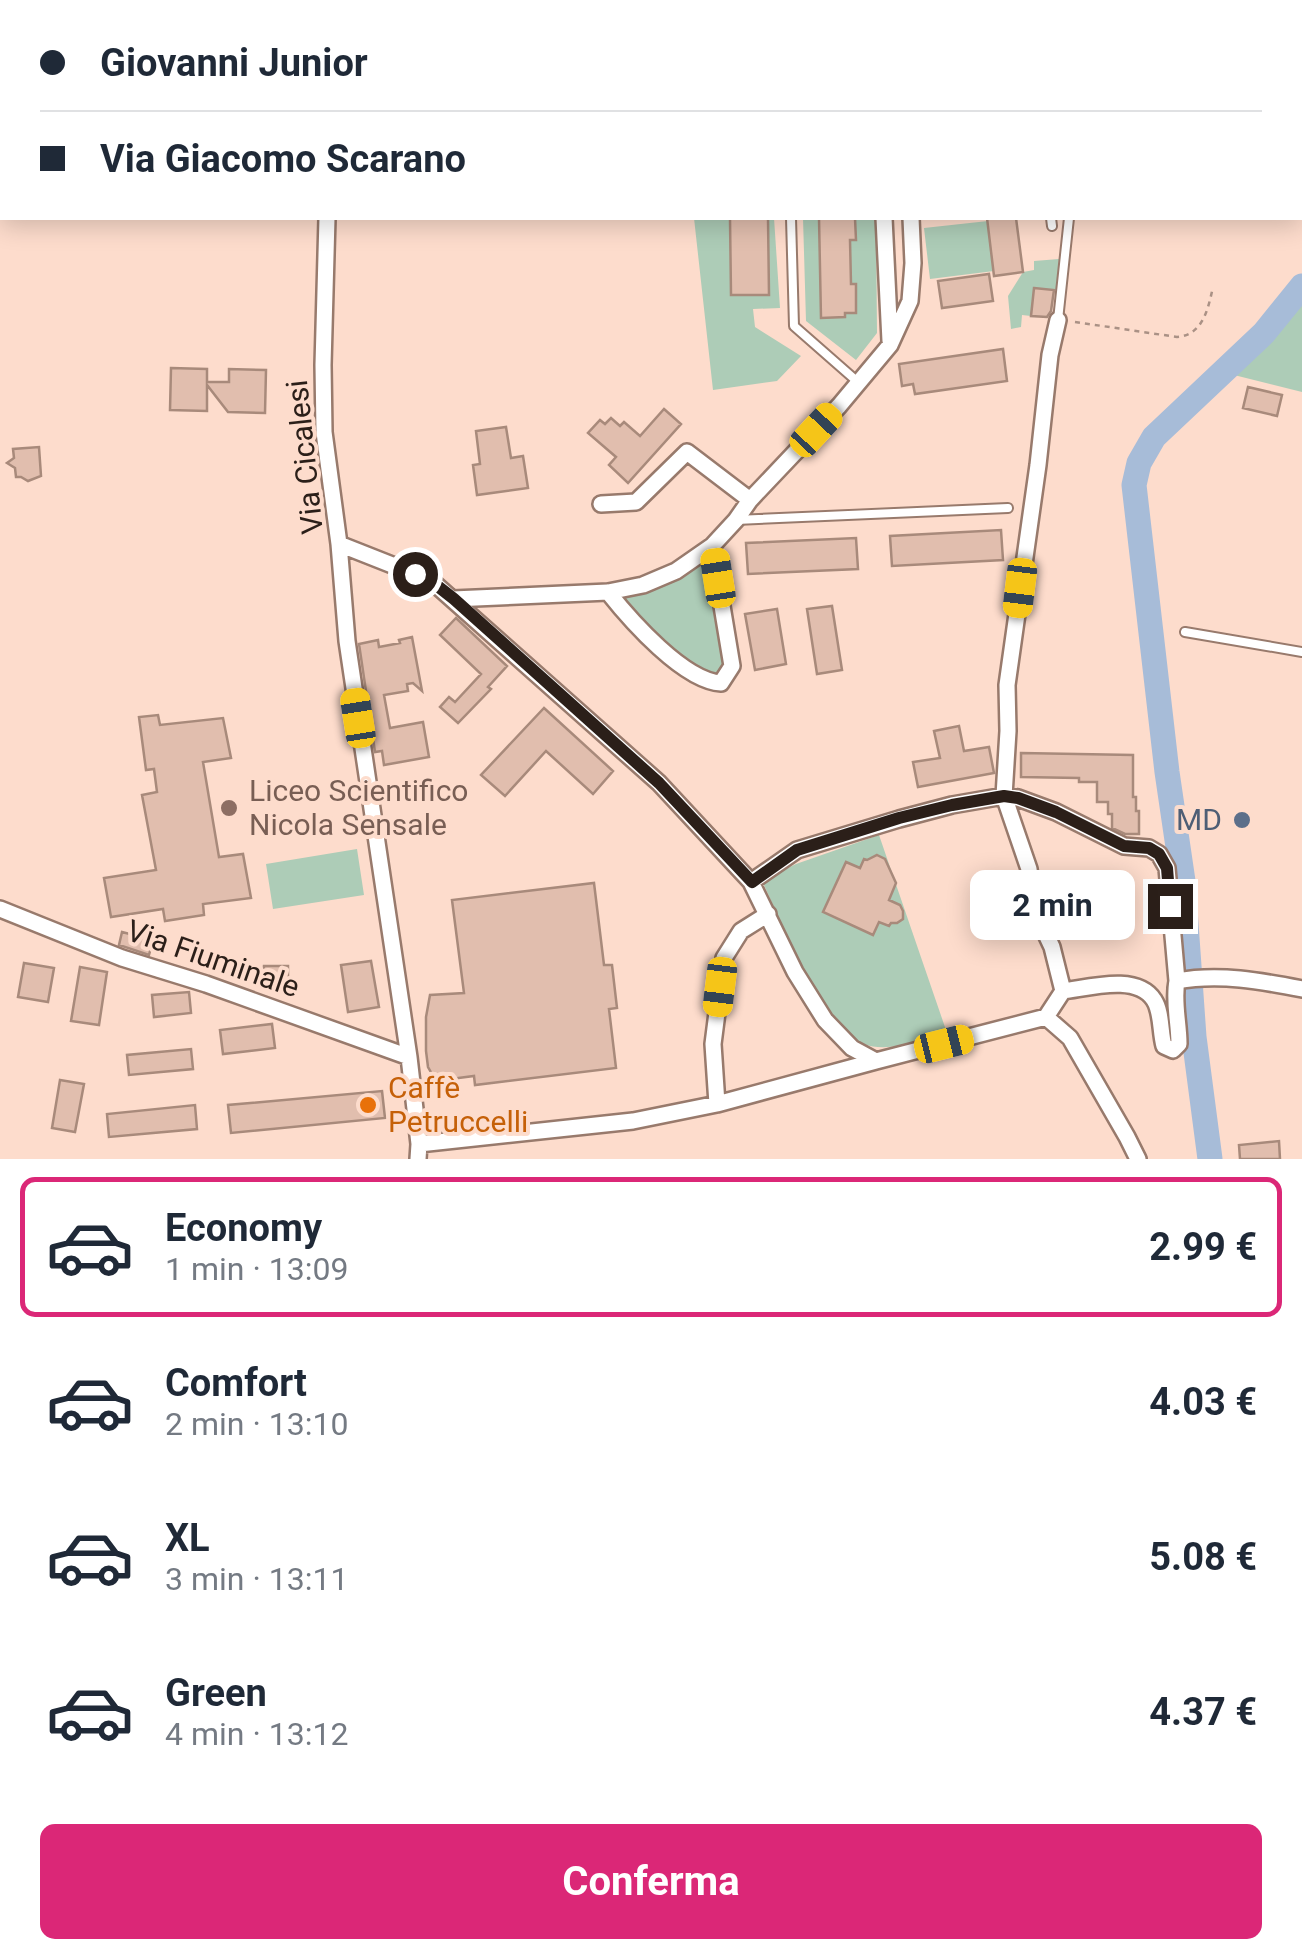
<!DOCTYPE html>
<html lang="it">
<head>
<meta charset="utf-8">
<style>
  body { margin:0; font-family:Roboto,sans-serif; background:#f2f2f3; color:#1f2937; height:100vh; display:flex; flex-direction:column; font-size:38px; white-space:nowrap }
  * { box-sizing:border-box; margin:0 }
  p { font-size:32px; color:#747a83 }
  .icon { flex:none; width:55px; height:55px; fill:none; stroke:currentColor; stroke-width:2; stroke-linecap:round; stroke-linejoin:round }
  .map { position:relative; height:1159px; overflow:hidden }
  .drawer { display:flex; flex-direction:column; background:#fff; flex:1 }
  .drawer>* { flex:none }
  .guide { position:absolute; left:0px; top:0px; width:1302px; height:220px; box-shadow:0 5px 25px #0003; display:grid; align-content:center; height:220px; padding:0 40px; background:#fff }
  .end { position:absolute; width:45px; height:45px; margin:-22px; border:12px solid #2b1f19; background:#fff; box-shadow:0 0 0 5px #fff }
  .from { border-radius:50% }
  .bubble { position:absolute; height:70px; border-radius:15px; background:#fff; box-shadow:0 5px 25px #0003; font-size:32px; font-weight:700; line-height:70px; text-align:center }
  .car { position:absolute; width:30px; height:60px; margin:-30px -15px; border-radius:12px; box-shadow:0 0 8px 2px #0007; background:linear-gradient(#f5c518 24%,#345 0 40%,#f5c518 0 76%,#345 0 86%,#f5c518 0) }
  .guide b { display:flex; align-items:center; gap:35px; height:95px; font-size:38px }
  .guide b+b { border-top:2px solid #e0e1e3 }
  .guide i { width:25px; height:25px; background:#1f2937 }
  ul { padding:18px 0 0; list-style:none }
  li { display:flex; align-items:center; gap:30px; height:140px; margin:0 20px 15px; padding:0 20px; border:5px solid transparent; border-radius:15px }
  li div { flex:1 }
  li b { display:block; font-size:38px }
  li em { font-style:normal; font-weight:700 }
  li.active { border-color:#db2777 }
  li>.icon { width:90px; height:90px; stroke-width:1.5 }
  .cta { display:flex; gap:20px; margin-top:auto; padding:20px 40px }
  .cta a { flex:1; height:115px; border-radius:15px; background:#db2777; color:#fff; font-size:40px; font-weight:700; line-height:115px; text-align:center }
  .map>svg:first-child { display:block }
</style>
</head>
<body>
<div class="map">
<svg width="1302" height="1159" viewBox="0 0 1302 1159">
  <rect width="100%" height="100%" fill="#fddccc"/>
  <path fill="#adccb7" d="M694,218H774L780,308L753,309L755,327L801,356L777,381L713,390Z
    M803,218H876L877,333L856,360L806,321Z
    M988,221L994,271L930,279L924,228Z
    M1059,259L1056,290L1034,289L1031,316L1022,315L1021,327L1011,329L1008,296L1023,272L1034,270V261Z
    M1302,299V392L1230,374Z
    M708,559L725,670L719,675L710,677C676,655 649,626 620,598C658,590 676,578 708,559Z
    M879,835L947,1033C926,1041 885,1053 864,1044C816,1022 784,926 762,881L796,864Z
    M357,849L364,895L273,909L266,864Z"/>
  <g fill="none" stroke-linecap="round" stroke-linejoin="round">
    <path stroke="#a7bcd8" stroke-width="25" d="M1210,1159L1194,1037L1183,881L1167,772L1134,485L1139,463L1154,437L1264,333L1302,286"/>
  </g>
  <path fill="#e1beae" stroke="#a88a7b" stroke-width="2.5" d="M730,218H768L769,295H731Z
    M819,218H855L856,240H850L851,284H856V313H845V317L821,318Z
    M987,218H1016L1023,272L994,276Z
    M989,274L993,301L942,308L938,281Z
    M1034,288L1054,290L1051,311L1047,317L1031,316Z
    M1003,349L1007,381L915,394L913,384L902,386L899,364Z
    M171,368L207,369V382H229V369L266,370L265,413L228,412L207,385V411L170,410Z
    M1248,387L1282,395L1277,416L1243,408Z
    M664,409L681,424L628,483L609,465L616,457L588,433L600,420L605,424L611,418L620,426L624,422L640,436Z
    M506,427L511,458L523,456L528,488L477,495L473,465L480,464L476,431Z
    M39,447L41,476L28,481L21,477H16L15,468L7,463L14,458L13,449Z
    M1001,530L1003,560L892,566L890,536Z
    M856,538L858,569L748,574L746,543Z
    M832,606L842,670L817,674L807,609Z
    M777,609L786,664L755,670L745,614Z
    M456,618L507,666L488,687L491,689L458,723L440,707L449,697L455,702L481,674L440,635Z
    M412,637L422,691L413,683L407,684L408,691L384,695L390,728L423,722L429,757L384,765L382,751L375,752L359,644L378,640L379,647L400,643L399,640Z
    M544,708L613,771L593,794L546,751L505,796L481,775Z
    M158,715L160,725L223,718L231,758L203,762L219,857L243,854L251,898L203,904L204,915L165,921L163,909L111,917L104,878L156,870L142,795L157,792L154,769L146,770L139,717Z
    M959,726L964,751L989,747L994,773L918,787L913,762L940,758L934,731Z
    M1021,753L1133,755V797H1136V811H1139V834H1125L1112,828V814H1108V802H1097V782H1079V778L1021,777Z
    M877,855L885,859L896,883L889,900L900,905L903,911V919L897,923H891L889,926L879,922L873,935L823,912L846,862L860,868L864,859L867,860Z
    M594,883L604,965H612L617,1008L609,1009L616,1068L475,1085L474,1076L436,1081L428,1067L426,1051V1017L430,995L464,993L452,900Z
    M122,932L153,940L149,955L119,945Z
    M371,961L379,1007L348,1012L341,965Z
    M24,963L54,968L48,1002L18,997Z
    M264,966H288V988H263Z
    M80,967L107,972L99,1025L71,1021Z
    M189,992L191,1013L154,1017L152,995Z
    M272,1024L275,1048L223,1054L220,1030Z
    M191,1049L193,1069L129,1075L127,1055Z
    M60,1080L84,1084L75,1132L52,1128Z
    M382,1091L385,1118L231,1133L228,1105Z
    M195,1105L197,1129L109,1137L107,1114Z
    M1279,1141L1280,1159H1240L1239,1145Z"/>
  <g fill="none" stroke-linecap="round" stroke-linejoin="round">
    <g stroke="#987a6c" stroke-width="12">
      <path id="service" d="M1176,2L1177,0
        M791,218L794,326L859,383
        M1051,218L1052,226
        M1058,320L1069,218
        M736,520L1008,508
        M1185,632L1302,652"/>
    </g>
    <g stroke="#987a6c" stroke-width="20">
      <path id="minor" d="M319,0V2
        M327,218L323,365L324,432L339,544L415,574L435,584L659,783L751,882L795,972L825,1020L852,1048L876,1061L1046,1017L1070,1038L1127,1137L1138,1159
        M884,218L890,341
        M601,504L636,502L687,452L750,500
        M339,544L347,641L409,1057L419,1144L418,1159
        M608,592C631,621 684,681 721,683L732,666L712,546
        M453,599L608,592L643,585L676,571L712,546L736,520L750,500L839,406L890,345L910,301L913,263L911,218
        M751,882L797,850L899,819L952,805L1004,796L1018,798L1056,812L1124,846L1149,848L1159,854L1167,868L1177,981
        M0,909L122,958L206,984L409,1057
        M1063,991C1088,988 1137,973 1154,1000C1162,1012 1160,1032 1164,1046L1173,1050L1179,1044C1179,1023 1173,1001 1177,981C1219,973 1261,981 1302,989
        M1046,1017L1063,991L1052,947L1035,911L1029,869L1004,796L1008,731L1007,685L1038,465L1050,355L1058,320
        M717,1104L713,1044L724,958L741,931L768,914
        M419,1144L633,1121L717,1104L876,1061"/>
    </g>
    <path stroke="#aa9185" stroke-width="2.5" stroke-dasharray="5 5" stroke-linecap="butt" d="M666,0V2
      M1075,322L1177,337C1203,335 1208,309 1213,287"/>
    <use href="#service" stroke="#fff" stroke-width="8"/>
    <use href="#minor" stroke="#fff" stroke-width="15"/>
  </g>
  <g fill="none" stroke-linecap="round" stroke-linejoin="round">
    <path stroke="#2b1f19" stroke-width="12" d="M415,574L435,584L454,599L659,783L752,882L797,850L899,818L952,805L1004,796L1018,798L1056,812L1124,846L1149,848L1159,854L1167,868L1170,906"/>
  </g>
  <circle fill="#8d6e63" stroke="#fddccc" stroke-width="4" cx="229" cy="808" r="10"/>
  <circle fill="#5c6f8a" stroke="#fddccc" stroke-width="4" cx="1242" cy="820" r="10"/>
  <circle fill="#e8710a" stroke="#fddccc" stroke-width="4" cx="368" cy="1105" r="10"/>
  <g text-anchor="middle" stroke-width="8" stroke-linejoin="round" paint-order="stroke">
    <g font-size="30" fill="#2b1f19" stroke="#fddccc">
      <text transform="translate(305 457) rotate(-96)" y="10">Via Cicalesi</text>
      <text transform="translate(213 959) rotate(19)" y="10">Via Fiuminale</text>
    </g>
    <g font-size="30" fill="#785e54" stroke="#fddccc" text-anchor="start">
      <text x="249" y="801">Liceo Scientifico<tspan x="249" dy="34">Nicola Sensale</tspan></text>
    </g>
    <g font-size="30" fill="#4e5e75" stroke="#fddccc" text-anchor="end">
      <text x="1222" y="830">MD</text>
    </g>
    <g font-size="30" fill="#c56008" stroke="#fddccc" text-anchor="start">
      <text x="388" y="1098">Caffè<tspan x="388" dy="34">Petruccelli</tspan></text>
    </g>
  </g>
</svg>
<i class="end from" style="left:415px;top:574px"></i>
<i class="end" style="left:1170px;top:906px"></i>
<div class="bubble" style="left:970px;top:870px;width:165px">2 min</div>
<i class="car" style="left:816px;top:430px;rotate:43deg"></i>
<i class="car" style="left:718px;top:578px;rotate:351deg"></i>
<i class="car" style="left:1020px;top:588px;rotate:187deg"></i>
<i class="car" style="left:358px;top:718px;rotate:351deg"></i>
<i class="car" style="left:720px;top:987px;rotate:187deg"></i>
<i class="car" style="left:944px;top:1044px;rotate:76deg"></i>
<div class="guide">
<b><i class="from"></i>Giovanni Junior</b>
<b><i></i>Via Giacomo Scarano</b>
</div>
</div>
<section class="drawer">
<ul>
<li class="active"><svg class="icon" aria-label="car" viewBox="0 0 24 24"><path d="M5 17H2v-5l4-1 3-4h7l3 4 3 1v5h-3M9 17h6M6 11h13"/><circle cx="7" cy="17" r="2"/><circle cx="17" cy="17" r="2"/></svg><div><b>Economy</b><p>1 min · 13:09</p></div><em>2.99 €</em></li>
<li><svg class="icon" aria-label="car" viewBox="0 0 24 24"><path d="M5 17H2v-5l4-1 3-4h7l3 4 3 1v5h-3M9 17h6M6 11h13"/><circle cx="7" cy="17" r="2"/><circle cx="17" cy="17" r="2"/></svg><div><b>Comfort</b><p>2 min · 13:10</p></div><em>4.03 €</em></li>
<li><svg class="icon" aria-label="car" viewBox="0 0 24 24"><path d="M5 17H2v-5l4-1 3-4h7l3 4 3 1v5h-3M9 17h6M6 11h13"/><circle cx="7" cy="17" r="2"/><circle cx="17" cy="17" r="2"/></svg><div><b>XL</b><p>3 min · 13:11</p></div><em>5.08 €</em></li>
<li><svg class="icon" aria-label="car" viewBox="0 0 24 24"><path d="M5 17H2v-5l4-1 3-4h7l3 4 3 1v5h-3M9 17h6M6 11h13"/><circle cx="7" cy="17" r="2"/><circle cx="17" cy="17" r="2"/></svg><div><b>Green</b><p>4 min · 13:12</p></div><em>4.37 €</em></li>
</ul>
<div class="cta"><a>Conferma</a></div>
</section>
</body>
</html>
